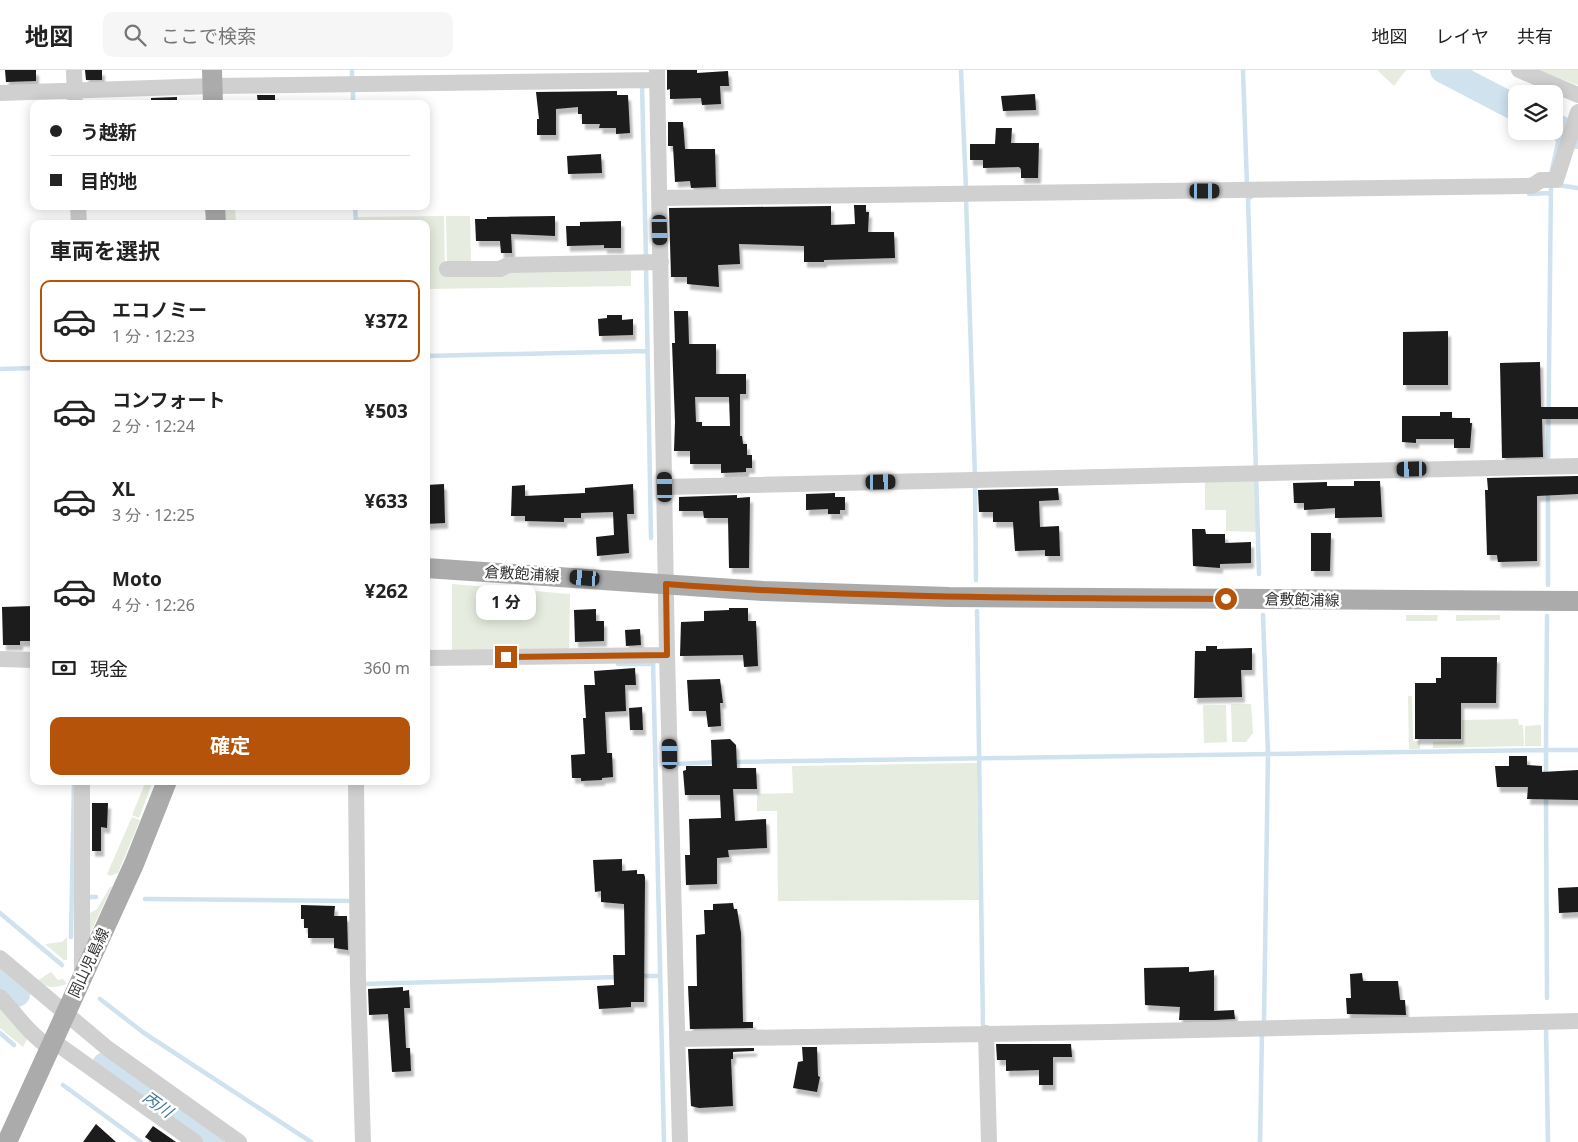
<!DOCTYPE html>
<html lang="ja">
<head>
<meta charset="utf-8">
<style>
  body { margin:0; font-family:"Noto Sans","Noto Sans JP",sans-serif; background:#f6f6f6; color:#222; height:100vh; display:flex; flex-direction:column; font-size:19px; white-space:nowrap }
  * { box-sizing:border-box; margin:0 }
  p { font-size:16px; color:#767676 }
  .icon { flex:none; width:28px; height:28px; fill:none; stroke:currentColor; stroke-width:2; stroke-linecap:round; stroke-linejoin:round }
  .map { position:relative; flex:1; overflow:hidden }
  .drawer { position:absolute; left:30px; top:150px; width:400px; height:565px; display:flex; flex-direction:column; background:#fff; border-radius:10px; box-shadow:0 2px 12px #0003 }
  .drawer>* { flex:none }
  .guide { position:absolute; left:30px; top:30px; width:400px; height:110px; border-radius:10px; box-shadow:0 2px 12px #0003; display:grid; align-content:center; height:110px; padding:0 20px; background:#fff }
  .controls { position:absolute; left:1508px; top:15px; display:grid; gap:10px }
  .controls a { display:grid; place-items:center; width:55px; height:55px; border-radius:10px; background:#fff; box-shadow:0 2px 12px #0003; font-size:25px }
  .end { position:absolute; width:22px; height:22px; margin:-11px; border:6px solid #b45309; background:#fff; box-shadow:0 0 0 2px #fff }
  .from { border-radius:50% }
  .bubble { position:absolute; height:35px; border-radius:10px; background:#fff; box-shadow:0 2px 12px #0003; font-size:16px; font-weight:700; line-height:35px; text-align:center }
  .car { position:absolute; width:15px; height:30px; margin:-15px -8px; border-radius:6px; box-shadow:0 0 4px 1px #0007; background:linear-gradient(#222 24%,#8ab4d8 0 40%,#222 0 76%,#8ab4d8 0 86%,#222 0) }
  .guide b { display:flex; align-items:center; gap:18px; height:48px; font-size:19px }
  .guide b+b { border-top:1px solid #e0e0e0 }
  .guide i { width:12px; height:12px; background:#222 }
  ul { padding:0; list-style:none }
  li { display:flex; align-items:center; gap:15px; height:82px; margin:0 10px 8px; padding:0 10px; border:2px solid transparent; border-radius:10px }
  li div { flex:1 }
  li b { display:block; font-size:19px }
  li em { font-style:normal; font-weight:700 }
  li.selected { border-color:#b45309 }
  li>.icon { width:45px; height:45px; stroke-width:1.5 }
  h2 { padding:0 20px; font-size:22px; line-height:60px }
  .pay { display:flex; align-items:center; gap:12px; height:55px; padding:0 20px; font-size:19px }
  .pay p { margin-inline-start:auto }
  .cta { display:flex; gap:10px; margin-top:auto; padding:10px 20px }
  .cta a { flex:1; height:58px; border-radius:10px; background:#b45309; color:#fff; font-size:20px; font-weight:700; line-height:58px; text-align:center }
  header { display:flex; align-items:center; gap:30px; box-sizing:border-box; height:70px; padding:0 25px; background:#fff; border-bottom:1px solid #e0e0e0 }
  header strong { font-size:24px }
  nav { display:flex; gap:28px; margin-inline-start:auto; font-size:18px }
  .search { width:350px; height:45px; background:#f6f6f6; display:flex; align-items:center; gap:12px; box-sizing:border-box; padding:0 18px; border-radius:10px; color:#767676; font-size:19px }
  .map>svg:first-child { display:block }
</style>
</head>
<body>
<header>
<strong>地図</strong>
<div class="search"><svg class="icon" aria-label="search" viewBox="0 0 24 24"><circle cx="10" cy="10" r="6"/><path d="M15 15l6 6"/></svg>ここで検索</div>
<nav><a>地図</a><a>レイヤ</a><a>共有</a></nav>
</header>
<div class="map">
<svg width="1578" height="1072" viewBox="0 0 1578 1072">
  <defs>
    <filter id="shadow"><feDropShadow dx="3" dy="5.5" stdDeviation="1" flood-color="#0004"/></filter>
  </defs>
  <rect width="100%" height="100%" fill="#fff"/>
  <path fill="#e6ecdf" d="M1377,0H1406L1394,16Z
    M1537,0H1578V15Z
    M224,136H235L236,154H224Z
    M444,146L445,203L631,199V216L426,219V154H358V147Z
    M446,146H470L471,194L447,195Z
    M1256,407L1257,462L1226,461V440H1205V409Z
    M452,514L570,524L569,584H452Z
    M1406,545H1438L1437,551H1406Z
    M1456,545H1500V550L1456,551Z
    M1408,626H1412L1413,671H1420V679H1409Z
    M1231,634H1251L1253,663L1246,672H1232Z
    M1203,635H1226L1227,672L1204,673Z
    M1518,649L1519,655H1523L1524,676L1433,678V672L1462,671V650Z
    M1541,655V676H1525V656Z
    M977,693L979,830L778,831L777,741H757V724L793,723L792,696Z
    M146,711H153L139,748L132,745Z
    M132,747L140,750L118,803L110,806L107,804Z
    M110,817H112L85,874V846L97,839Z
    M67,867V890H64L45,874L62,872Z
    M51,902L58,910L63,909L67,914C54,918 49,919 37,911Z
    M0,935L27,969L23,977L0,958Z"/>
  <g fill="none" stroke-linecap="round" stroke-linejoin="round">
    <path stroke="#cfe2ee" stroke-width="4.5" d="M352,0V8
      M961,0L966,119
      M1243,0L1247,115
      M642,14L646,189
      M353,20V34
      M1551,104L1561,60
      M1557,115L1578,118
      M1529,124L1550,123
      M1251,127L1248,128L1259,504
      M966,128L975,406
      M355,136L356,154
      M646,196L651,468
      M426,286L647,281
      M0,299L34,298
      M1548,394L1551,112
      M975,413L976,510
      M1548,515V419
      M977,541L983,957
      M1263,545L1268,684L1264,950
      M653,589L664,1072
      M618,594H653
      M732,692L1546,680L1547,546
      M678,694L716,692
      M1546,707V680H1578
      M1546,725L1547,928
      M86,827H96
      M145,829L353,831
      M0,843L62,895
      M71,867L74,711
      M638,906H660
      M362,914L618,907
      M100,929L144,963L311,1072
      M1546,956L1548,1072
      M0,963L14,975
      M63,1015L141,1072
      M1260,1072L1262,963H1264"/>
    <path stroke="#cfe2ee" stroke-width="26" d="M1443,0L1516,38
      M1554,56L1578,66
      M0,909L17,924
      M105,995L211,1072"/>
  </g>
  <path fill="#1a1a1a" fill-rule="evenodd" filter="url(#shadow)" d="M5,0H36V11L6,12Z
    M85,0H102V10H86Z
    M667,0H697V3L728,1L729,16H720L721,34L702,35L701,28L670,29V19L667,20Z
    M617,21V25H628L630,63L616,64V58H599L600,54H582V44H578V37L556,39V65H537V49H539L536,22Z
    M1035,24L1036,40L1003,41L1001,26Z
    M257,25H275V34H258Z
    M177,27V34H151V28Z
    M668,52H683L685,79H715L716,117L691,118L690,111L675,112L673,76H668Z
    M996,58H1012L1011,73H1039L1038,108H1021V99L1019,97L983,98V90H970V74H995Z
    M601,84L602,103L568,104L567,86Z
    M854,135H866V142H869L868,162H894L895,188L824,190V192H804V176L739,174L740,194L718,195L719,217L687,214V207H671L669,138L831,136V155L855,154Z
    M555,146V166L511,164L512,183H501L500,171H476L475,149H487V147Z
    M621,151V178H604V175L567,176L566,156H580V152Z
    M674,241H688L689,274H716V304H746V324H740V366H742L743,374H747V385H752V398H746V402L721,403V394H690V381H674L675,352L672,273H675ZM695,327H729L730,356H702V352H696Z
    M607,245H622V250L633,249V265L599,266L598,249L607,248Z
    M1448,261V315H1403V262Z
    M1540,292L1541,337H1578V349H1542L1543,387L1502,388L1500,293Z
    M1440,342H1452V348H1470V353H1472L1470,378H1454V369H1416V373L1402,372V346H1440Z
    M1578,406V424L1537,426V491L1498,492L1497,485H1487L1485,420H1488L1487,408Z
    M1354,411H1380L1382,447L1335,448V438L1304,440V433H1294L1293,413L1327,412V416H1354Z
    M444,414L445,453L426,454V415Z
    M633,414L634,444H627L629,483L597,486L596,467L614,465L613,442L581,443V448H564V452L525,451V446H511L512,416L525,415V426L585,423V418Z
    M1058,418L1059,430L1039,431L1040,457L1059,456L1060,486H1045V480L1015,481L1013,452H993V442H979L978,420Z
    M835,423V427H845V440H840V444H828V439L806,440V424Z
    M737,425V428L750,427L749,498H729L728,448H704L703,441H679V427Z
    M1192,459H1205L1206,464H1225V473L1251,472V493L1220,494V498L1193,496Z
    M1311,463H1331L1330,501H1311Z
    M34,536V571H20V575H3L2,537Z
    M729,538H748V551H756L758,596L744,597L743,585L680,586L681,552L704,551V541L729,540Z
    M596,539V551H604V571L575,572L574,540Z
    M640,559L641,575L626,576L625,560Z
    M1206,576H1217V579L1252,578V600H1241L1242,627L1194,628L1195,581H1206Z
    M1441,587H1497L1496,633H1461V669H1415V613H1436V608H1441Z
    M635,598L636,615H625L626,641L605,642L607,683H612L613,707L602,708V710L581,711V708H572L571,685L585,684L583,648H586L584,615H595L594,601Z
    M720,609L723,633H720L721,656L708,657L706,641H689L687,610Z
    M642,637L643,660H630L629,638Z
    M730,669L736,675L737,698H756L757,719H733L735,751L766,749L767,778L728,780L729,787L717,788V814L686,815L685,785H690L689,749L721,748L720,725H685L683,701L686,700V696H712L711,670Z
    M1509,686H1527V695L1542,696V702L1578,700V730L1527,729L1528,717H1497L1495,696H1509Z
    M92,733H108L107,758L101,757V781H92Z
    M622,789V801L637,800V804H644L645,807L644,932H631V937L599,939L597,916L614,915L613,885H625L624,834L601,832V821L595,822L593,790Z
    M1578,817V842L1559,843L1558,818Z
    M733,833L734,839H737L741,863L743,952H753V958L690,959L688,916H697L696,865L705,864L704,840H713V834Z
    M301,835L335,836L334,846H347L348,880L334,878V868H308V858H304V849H301Z
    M1189,897V902L1214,900V950H1179L1180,937L1145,935L1144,898Z
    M1362,903L1363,911H1398L1400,930H1405L1406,945L1347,944L1346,928H1351L1350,904Z
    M403,917V921L409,920L410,938H404L406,978H410L411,1001L392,1002L388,944L369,945L368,919Z
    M1234,940L1235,949L1214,950V941Z
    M996,974H1071L1072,987H1053V1015H1039V1000L1006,1001V990H997Z
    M802,977H817L818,1006L820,1007L817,1022L793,1018L798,992L803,991Z
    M754,978V981L733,982V989H731L733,1036L699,1038L691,1036L688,979Z
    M96,1054L116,1072H83Z
    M153,1056L176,1072H152L145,1067Z"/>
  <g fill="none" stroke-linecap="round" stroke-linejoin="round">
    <path stroke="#d0d0d0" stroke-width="16" d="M74,0L75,34
      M657,0L667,585L680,1072
      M1519,0L1578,25
      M0,23L212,16L657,10
      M659,128L1532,116L1541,110H1556L1578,42
      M78,136L79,154
      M447,199H500L508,195L661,192
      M665,417L1578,396
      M426,588L667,585
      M0,589L34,590
      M82,711V906
      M356,711L358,912L363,1072
      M0,888L107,978L239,1072
      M0,927C17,945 29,964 50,978
      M986,963L989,1072
      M678,969L1109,962L1578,951
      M53,971L195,1072"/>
    <path stroke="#ababab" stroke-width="20" d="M212,0L213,34
      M215,136L216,154
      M426,498L763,521L949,527L1578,531
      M7,1072L134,794L167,711"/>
  </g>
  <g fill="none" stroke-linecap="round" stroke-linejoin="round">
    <path stroke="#b45309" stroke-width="6" d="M506,587L667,585L666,514C852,528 1039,528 1226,529"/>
  </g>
  <g text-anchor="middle" stroke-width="5" stroke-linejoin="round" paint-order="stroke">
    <g font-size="15" fill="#333" stroke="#fff">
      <text transform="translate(522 504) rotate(3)" y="5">倉敷飽浦線</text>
      <text transform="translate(1302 530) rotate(1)" y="5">倉敷飽浦線</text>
      <text transform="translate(89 893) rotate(-65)" y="5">岡山児島線</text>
    </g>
    <g font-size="16" font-style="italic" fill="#3f7597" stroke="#fff">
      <text transform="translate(158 1034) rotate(36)" y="6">丙川</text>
    </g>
  </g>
</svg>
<div class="controls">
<a><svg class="icon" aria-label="layers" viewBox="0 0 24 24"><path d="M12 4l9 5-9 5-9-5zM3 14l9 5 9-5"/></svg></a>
</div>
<i class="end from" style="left:1226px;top:529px"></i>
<i class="end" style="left:506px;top:587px"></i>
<div class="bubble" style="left:476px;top:515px;width:60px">1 分</div>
<i class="car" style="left:1205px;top:121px;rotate:90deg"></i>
<i class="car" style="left:660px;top:160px;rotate:178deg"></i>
<i class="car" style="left:1412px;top:399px;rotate:269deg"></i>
<i class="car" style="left:881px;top:412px;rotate:89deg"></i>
<i class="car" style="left:665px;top:417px;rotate:359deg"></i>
<i class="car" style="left:585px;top:508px;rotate:275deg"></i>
<i class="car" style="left:670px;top:684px;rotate:359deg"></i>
<div class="guide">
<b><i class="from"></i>う越新</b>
<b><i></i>目的地</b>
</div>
<section class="drawer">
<h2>車両を選択</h2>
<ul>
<li class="selected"><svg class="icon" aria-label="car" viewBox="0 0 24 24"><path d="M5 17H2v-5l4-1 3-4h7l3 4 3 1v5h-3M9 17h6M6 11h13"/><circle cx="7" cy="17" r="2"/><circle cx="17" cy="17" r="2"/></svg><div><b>エコノミー</b><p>1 分 · 12:23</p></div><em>¥372</em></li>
<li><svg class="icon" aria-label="car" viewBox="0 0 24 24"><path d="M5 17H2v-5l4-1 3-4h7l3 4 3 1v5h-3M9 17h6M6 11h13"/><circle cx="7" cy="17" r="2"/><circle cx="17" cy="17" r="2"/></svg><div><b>コンフォート</b><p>2 分 · 12:24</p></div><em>¥503</em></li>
<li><svg class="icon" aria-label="car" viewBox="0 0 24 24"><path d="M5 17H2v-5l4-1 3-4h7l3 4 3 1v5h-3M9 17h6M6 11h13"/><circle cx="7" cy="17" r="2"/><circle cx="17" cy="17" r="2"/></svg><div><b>XL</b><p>3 分 · 12:25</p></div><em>¥633</em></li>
<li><svg class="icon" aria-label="car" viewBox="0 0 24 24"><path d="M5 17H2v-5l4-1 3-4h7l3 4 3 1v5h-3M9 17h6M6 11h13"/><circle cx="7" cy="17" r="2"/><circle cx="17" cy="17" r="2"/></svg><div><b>Moto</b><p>4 分 · 12:26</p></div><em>¥262</em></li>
</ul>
<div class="pay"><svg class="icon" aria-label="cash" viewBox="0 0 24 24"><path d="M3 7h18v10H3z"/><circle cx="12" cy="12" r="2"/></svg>現金<p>360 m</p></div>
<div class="cta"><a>確定</a></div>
</section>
</div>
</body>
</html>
